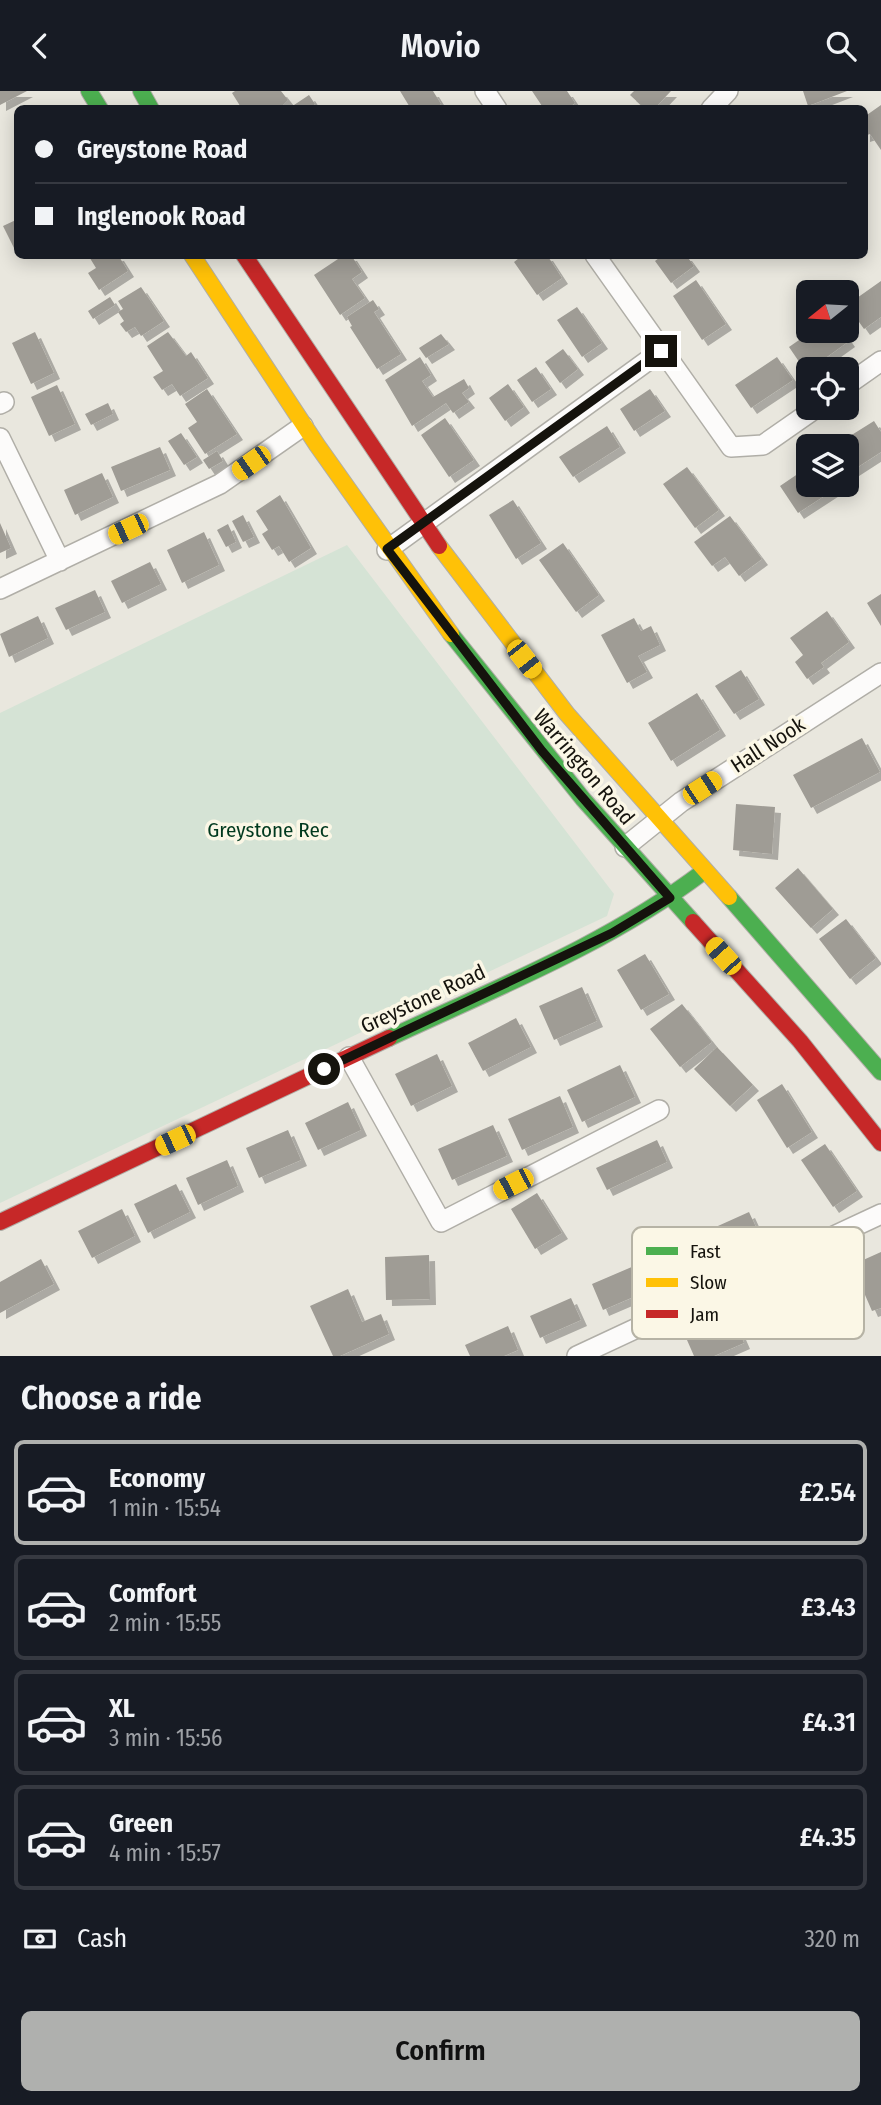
<!DOCTYPE html>
<html lang="en">
<head>
<meta charset="utf-8">
<style>
  body { margin:0; font-family:"Fira Sans Condensed",sans-serif; background:#242831; color:#f1f3f6; height:100vh; display:flex; flex-direction:column; font-size:26px; white-space:nowrap }
  * { box-sizing:border-box; margin:0 }
  p { font-size:23px; color:#9ea1a6 }
  .icon { flex:none; width:38px; height:38px; fill:none; stroke:currentColor; stroke-width:2; stroke-linecap:round; stroke-linejoin:round }
  .map { position:relative; height:1265px; overflow:hidden }
  .details { display:flex; flex-direction:column; background:#171b24; flex:1 }
  .details>* { flex:none }
  .top-card { position:absolute; left:14px; top:14px; width:854px; height:154px; border-radius:10px; box-shadow:0 4px 18px #0003; display:grid; align-content:center; height:154px; padding:0 21px; background:#171b24 }
  .needle { width:46px; rotate:252deg }
  .buttons { position:absolute; left:796px; top:189px; display:grid; gap:14px }
  .buttons a { display:grid; place-items:center; width:63px; height:63px; border-radius:10px; background:#171b24; box-shadow:0 4px 18px #0003; font-size:35px }
  .end { position:absolute; width:32px; height:32px; margin:-16px; border:9px solid #15130d; background:#fff; box-shadow:0 0 0 4px #fff }
  .from { border-radius:50% }
  .car { position:absolute; width:21px; height:42px; margin:-21px -10px; border-radius:9px; box-shadow:0 0 5px 2px #0007; background:linear-gradient(#f5c518 24%,#345 0 40%,#f5c518 0 76%,#345 0 86%,#f5c518 0) }
  .top-card b { display:flex; align-items:center; gap:24px; height:66px; font-size:26px }
  .top-card b+b { border-top:2px solid #363941 }
  .top-card i { width:18px; height:18px; background:#f1f3f6 }
  ul { padding:0; list-style:none }
  li { display:flex; align-items:center; gap:21px; height:105px; margin:0 14px 10px; padding:0 7px; border:4px solid #363941; border-radius:10px }
  li div { flex:1 }
  li b { display:block; font-size:26px }
  li em { font-style:normal; font-weight:600 }
  li.selected { border-color:#afb0ae }
  li>.icon { width:63px; height:63px; stroke-width:1.5 }
  h2 { padding:0 21px; font-size:32px; line-height:84px }
  .pay { display:flex; align-items:center; gap:18px; height:77px; padding:0 21px; font-size:26px }
  .pay p { margin-inline-start:auto }
  .cta { display:flex; gap:14px; margin-top:auto; padding:14px 21px }
  .cta a { flex:1; height:80px; border-radius:10px; background:#afb0ae; color:#111; font-size:28px; font-weight:600; line-height:80px; text-align:center }
  header { display:flex; justify-content:space-between; align-items:center; height:91px; padding:0 21px; background:#171b24; font-size:32px; font-weight:600 }
  .map>svg:first-child { display:block }
</style>
</head>
<body>
<header><svg class="icon" aria-label="back" viewBox="0 0 24 24"><path d="M15 5l-7 7 7 7"/></svg>Movio<svg class="icon" aria-label="search" viewBox="0 0 24 24"><circle cx="10" cy="10" r="6"/><path d="M15 15l6 6"/></svg></header>
<div class="map">
<svg width="881" height="1265" viewBox="0 0 881 1265">
  <defs>
    <filter id="shadow"><feDropShadow dx="6" dy="6" stdDeviation="0" flood-color="#0004"/></filter>
  </defs>
  <rect width="100%" height="100%" fill="#e9e7de"/>
  <path fill="#d5e3d5" d="M347,454L614,803L607,825L0,1112V622Z"/>
  <path fill="#9f9c95" filter="url(#shadow)" d="M0,0H27L0,14Z
    M235,0H281L288,9L279,18H242L232,2Z
    M400,0H433L441,13L434,18H411Z
    M532,0H567L575,12L567,18H544Z
    M634,0H671L654,18H645L630,4Z
    M803,0H847L808,15Z
    M309,4L315,13L309,18H288Z
    M881,14V59L870,43L864,45V26Z
    M18,128V160L16,161L3,135Z
    M88,164H118L128,180L99,199L88,182L96,177Z
    M344,164H351L362,181L352,188L365,207L340,224L314,184Z
    M523,164H547L562,187L537,204L514,171Z
    M663,164H686L694,175L671,192L655,170Z
    M696,189L726,233L702,249L673,205Z
    M881,190V226L864,238L847,214Z
    M141,196L164,230L141,245L135,236L126,241L120,233L124,230L118,221L123,218L118,210Z
    M110,206L115,214L93,228L88,220Z
    M373,209L379,218L374,221L401,263L377,278L350,236L352,235L347,226Z
    M577,216L602,252L582,266L557,229Z
    M812,240H842L849,250L806,281L789,256Z
    M35,241L54,282L31,293L12,252Z
    M168,241L186,265L191,261L208,287L180,305L172,293L162,299L153,286L163,280L147,255Z
    M441,243L449,253L426,267L419,257Z
    M563,258L578,278L560,292L545,271Z
    M420,266L431,284L422,290L433,306L464,288L469,297L462,302L469,311L453,322L446,312L412,335L385,289Z
    M777,266L793,289L751,317L735,294Z
    M536,276L551,298L532,311L517,289Z
    M508,293L524,316L505,330L489,307Z
    M57,294L75,333L49,345L31,306Z
    M207,298L237,343L205,363L188,337L197,331L185,313Z
    M650,298L665,320L634,340L620,318Z
    M108,312L113,323L91,334L85,323Z
    M445,327L474,369L449,386L421,344Z
    M874,330L881,341V361L850,381L847,355H834Z
    M607,335L620,356L573,386L559,366Z
    M181,342L197,366L184,374L168,350Z
    M160,356L170,379L121,400L111,376Z
    M217,360L223,370L209,378L203,369Z
    M687,376L719,419L695,437L663,393Z
    M808,376V394H841L798,422L780,395Z
    M102,382L113,406L75,424L64,399Z
    M280,404L311,457L289,471L279,455L272,459L262,443L268,439L256,420Z
    M513,409L541,452L516,468L489,424Z
    M243,424L254,446L243,451L232,430Z
    M730,425L762,468L739,485L725,466L712,475L694,451Z
    M0,432L11,457L0,462Z
    M228,433L236,451L226,456L217,439Z
    M204,441L219,474L182,492L167,459Z
    M563,452L599,504L576,521L539,469Z
    M150,471L161,493L122,512L111,490Z
    M95,499L105,521L66,539L55,517Z
    M881,503V535L867,512Z
    M827,520L849,551L821,572L824,576L807,588L795,571L803,564L790,547Z
    M38,525L48,547L9,566L0,543Z
    M634,527L641,540L651,535L660,554L638,565L647,581L627,592L601,544Z
    M741,579L759,608L734,623L715,595Z
    M697,602L720,639L671,670L648,632Z
    M862,647L880,681L811,717L793,684Z
    M736,713L775,716L772,763L733,759Z
    M798,777L833,818L811,837L775,797Z
    M846,828L876,867L850,888L819,848Z
    M645,863L669,903L641,919L617,879Z
    M582,896L597,930L554,949L539,915Z
    M682,913L712,951L680,976L650,938Z
    M516,927L531,956L483,980L468,952Z
    M717,956L753,994L730,1015L694,978Z
    M437,963L452,995L411,1015L395,983Z
    M620,974L635,1006L582,1031L567,999Z
    M782,993L812,1041L787,1057L757,1009Z
    M560,1005L573,1036L522,1059L508,1028Z
    M348,1011L361,1039L318,1059L305,1032Z
    M493,1034L507,1065L452,1089L438,1058Z
    M288,1039L301,1069L259,1087L246,1057Z
    M657,1049L667,1071L607,1099L596,1077Z
    M825,1053L857,1100L833,1116L801,1069Z
    M227,1069L238,1095L198,1114L186,1087Z
    M176,1093L190,1121L148,1142L134,1113Z
    M537,1102L562,1142L535,1158L511,1118Z
    M122,1118L135,1145L92,1167L78,1140Z
    M749,1121L761,1147L720,1164L709,1139Z
    M881,1161V1217L872,1220L852,1174Z
    M429,1164L430,1208L386,1209L385,1166Z
    M41,1168L54,1193L0,1222V1191Z
    M634,1175L645,1201L603,1219L592,1193Z
    M348,1198L362,1231L381,1223L389,1243L340,1265H333L310,1215Z
    M571,1207L581,1229L540,1247L530,1225Z
    M734,1229L744,1252L714,1265H694L687,1249Z
    M508,1235L518,1259L504,1265H470L465,1254Z"/>
  <g fill="none" stroke-linecap="round" stroke-linejoin="round">
    <g stroke="#b0aea7" stroke-width="22">
      <path id="street" d="M485,0L497,18
        M711,18L728,0
        M595,164L731,356L763,354L816,317
        M847,294L881,270
        M0,313L4,311
        M0,347L60,470
        M387,459L661,260
        M0,498L220,393L303,335
        M625,756L681,711L881,582
        M349,966L441,1131L659,1019
        M577,1265L881,1123"/>
    </g>
    <g stroke="#b0aea7" stroke-width="18">
      <path id="fast" d="M89,0L100,18
        M141,0L151,18
        M451,543L583,708L693,831
        M729,806L881,981
        M389,947C496,897 608,853 703,781"/>
    </g>
    <g stroke="#b0aea7" stroke-width="18">
      <path id="slow" d="M192,164L317,354L451,543
        M439,455L567,623L729,806"/>
    </g>
    <g stroke="#b0aea7" stroke-width="18">
      <path id="jam" d="M244,164L439,455
        M693,831L800,950L881,1052
        M0,1131L389,947"/>
    </g>
    <use href="#street" stroke="#fcfbfa" stroke-width="19"/>
    <use href="#fast" stroke="#4caf50" stroke-width="16"/>
    <use href="#slow" stroke="#ffc107" stroke-width="16"/>
    <use href="#jam" stroke="#c62828" stroke-width="16"/>
  </g>
  <g fill="none" stroke-linecap="round" stroke-linejoin="round">
    <path stroke="#15130d" stroke-width="9" d="M324,978L612,842L670,807L542,660L387,458L661,260"/>
  </g>
  <g text-anchor="middle" stroke-width="7" stroke-linejoin="round" paint-order="stroke">
    <g font-size="21" fill="#15130d" stroke="#fbf7e6">
      <text transform="translate(768 654) rotate(-33)" y="7">Hall Nook</text>
      <text transform="translate(584 676) rotate(50)" y="7">Warrington Road</text>
      <text transform="translate(423 908) rotate(-25)" y="7">Greystone Road</text>
    </g>
    <g font-size="21" fill="#00391e" stroke="#fbf7e6">
      <text x="268" y="746">Greystone Rec</text>
    </g>
  </g>
  <rect x="632" y="1136" width="232" height="112" rx="10" fill="#fbf7e6" stroke="#b6b3a5" stroke-width="2"/>
  <rect x="646" y="1156" width="32" height="8" fill="#4caf50"/>
  <rect x="646" y="1187" width="32" height="9" fill="#ffc107"/>
  <rect x="646" y="1219" width="32" height="8" fill="#c62828"/>
  <g font-size="19" fill="#15130d">
    <text x="690" y="1167">Fast</text>
    <text x="690" y="1198">Slow</text>
    <text x="690" y="1230">Jam</text>
  </g>
</svg>
<div class="buttons">
<a><svg class="needle" viewBox="-14 -14 28 28"><path d="M0-13l5 13h-10z" fill="#e53935"/><path d="M0 13l5-13h-10z" fill="#9ea1a6"/></svg></a>
<a><svg class="icon" aria-label="locate" viewBox="0 0 24 24"><circle cx="12" cy="12" r="6"/><path d="M12 2v4M12 18v4M2 12h4M18 12h4"/></svg></a>
<a><svg class="icon" aria-label="layers" viewBox="0 0 24 24"><path d="M12 4l9 5-9 5-9-5zM3 14l9 5 9-5"/></svg></a>
</div>
<i class="end from" style="left:324px;top:978px"></i>
<i class="end" style="left:661px;top:260px"></i>
<i class="car" style="left:251px;top:372px;rotate:235deg"></i>
<i class="car" style="left:128px;top:438px;rotate:245deg"></i>
<i class="car" style="left:524px;top:568px;rotate:142deg"></i>
<i class="car" style="left:702px;top:697px;rotate:57deg"></i>
<i class="car" style="left:723px;top:865px;rotate:318deg"></i>
<i class="car" style="left:175px;top:1049px;rotate:245deg"></i>
<i class="car" style="left:513px;top:1093px;rotate:243deg"></i>
<div class="top-card">
<b><i class="from"></i>Greystone Road</b>
<b><i></i>Inglenook Road</b>
</div>
</div>
<section class="details">
<h2>Choose a ride</h2>
<ul>
<li class="selected"><svg class="icon" aria-label="car" viewBox="0 0 24 24"><path d="M5 17H2v-5l4-1 3-4h7l3 4 3 1v5h-3M9 17h6M6 11h13"/><circle cx="7" cy="17" r="2"/><circle cx="17" cy="17" r="2"/></svg><div><b>Economy</b><p>1 min · 15:54</p></div><em>£2.54</em></li>
<li><svg class="icon" aria-label="car" viewBox="0 0 24 24"><path d="M5 17H2v-5l4-1 3-4h7l3 4 3 1v5h-3M9 17h6M6 11h13"/><circle cx="7" cy="17" r="2"/><circle cx="17" cy="17" r="2"/></svg><div><b>Comfort</b><p>2 min · 15:55</p></div><em>£3.43</em></li>
<li><svg class="icon" aria-label="car" viewBox="0 0 24 24"><path d="M5 17H2v-5l4-1 3-4h7l3 4 3 1v5h-3M9 17h6M6 11h13"/><circle cx="7" cy="17" r="2"/><circle cx="17" cy="17" r="2"/></svg><div><b>XL</b><p>3 min · 15:56</p></div><em>£4.31</em></li>
<li><svg class="icon" aria-label="car" viewBox="0 0 24 24"><path d="M5 17H2v-5l4-1 3-4h7l3 4 3 1v5h-3M9 17h6M6 11h13"/><circle cx="7" cy="17" r="2"/><circle cx="17" cy="17" r="2"/></svg><div><b>Green</b><p>4 min · 15:57</p></div><em>£4.35</em></li>
</ul>
<div class="pay"><svg class="icon" aria-label="cash" viewBox="0 0 24 24"><path d="M3 7h18v10H3z"/><circle cx="12" cy="12" r="2"/></svg>Cash<p>320 m</p></div>
<div class="cta"><a>Confirm</a></div>
</section>
</body>
</html>
